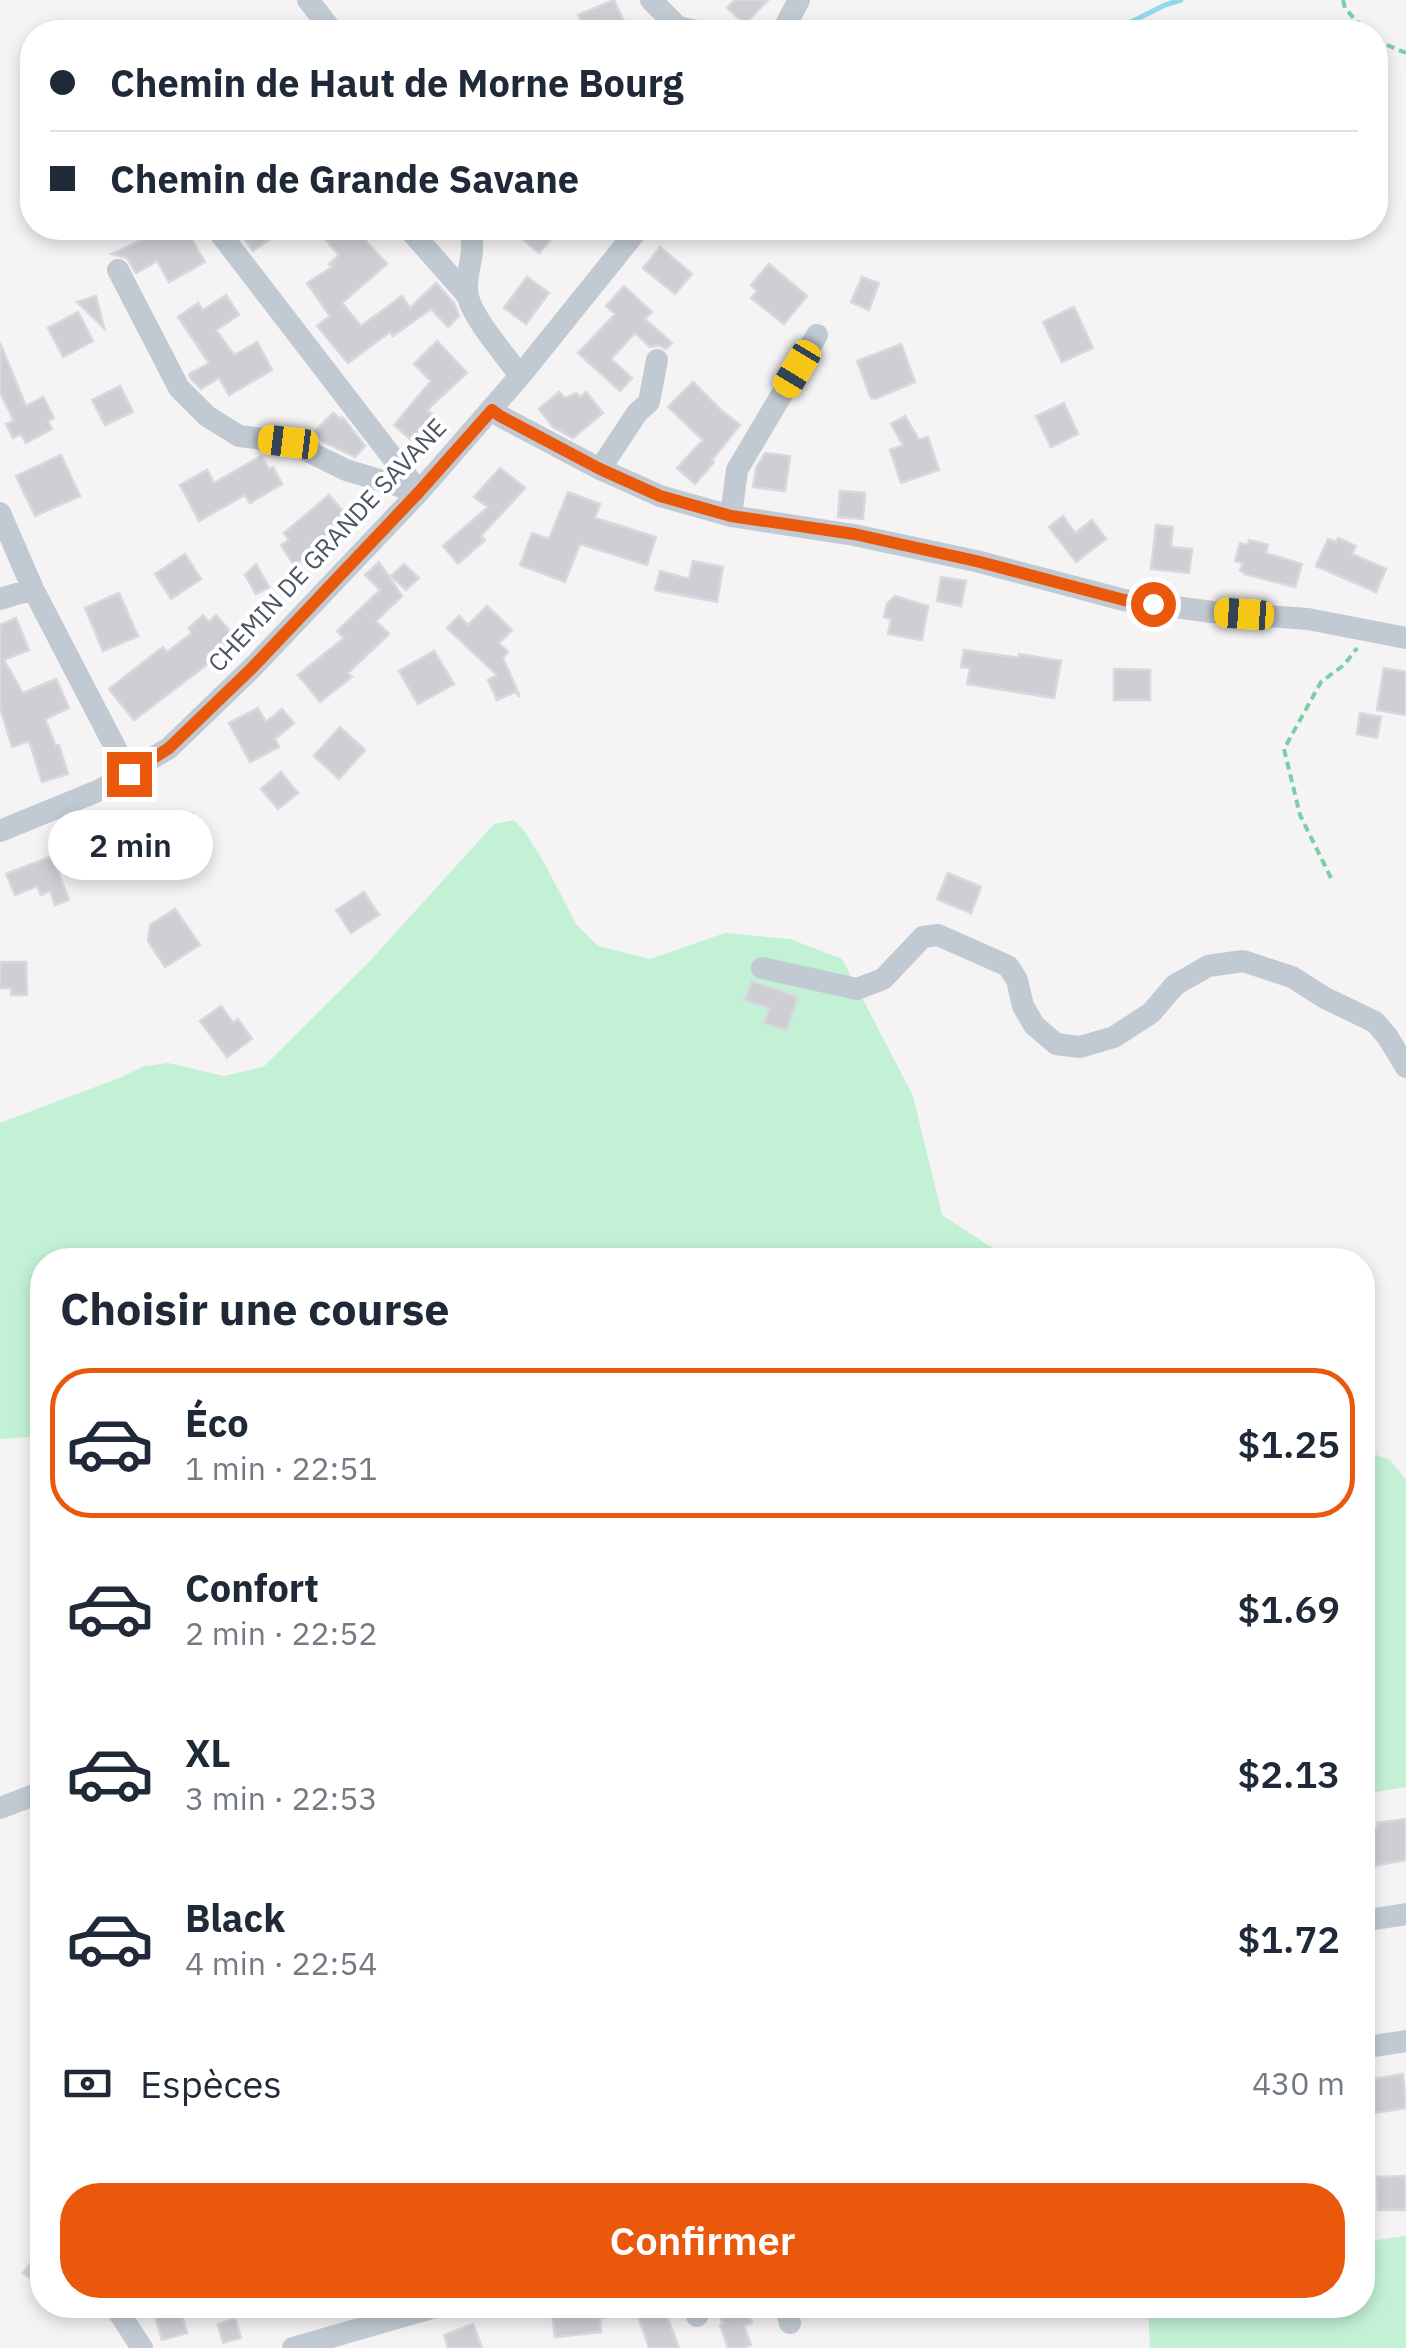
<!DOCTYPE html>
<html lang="fr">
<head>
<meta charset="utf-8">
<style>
  body { margin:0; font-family:"IBM Plex Sans",sans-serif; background:#f2f2f3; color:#1f2937; height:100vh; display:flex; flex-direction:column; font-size:38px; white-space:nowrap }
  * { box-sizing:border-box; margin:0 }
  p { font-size:32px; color:#747a83 }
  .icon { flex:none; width:55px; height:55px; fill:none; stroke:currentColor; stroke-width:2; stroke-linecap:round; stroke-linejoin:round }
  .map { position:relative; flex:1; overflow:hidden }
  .sheet { position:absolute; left:30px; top:1248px; width:1345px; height:1070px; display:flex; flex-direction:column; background:#fff; border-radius:40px; box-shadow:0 5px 15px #0003 }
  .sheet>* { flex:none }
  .top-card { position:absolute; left:20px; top:20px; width:1368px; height:220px; border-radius:40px; box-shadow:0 5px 15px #0003; display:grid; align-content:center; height:220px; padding:0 30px; background:#fff }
  .end { position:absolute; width:45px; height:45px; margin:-22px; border:12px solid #ea580c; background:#fff; box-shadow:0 0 0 5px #fff }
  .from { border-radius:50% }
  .bubble { position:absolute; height:70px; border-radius:35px; background:#fff; box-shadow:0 5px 15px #0003; font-size:32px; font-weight:600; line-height:70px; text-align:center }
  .car { position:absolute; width:30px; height:60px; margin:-30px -15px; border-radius:12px; box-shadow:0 0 8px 2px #0007; background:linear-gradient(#f5c518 24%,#345 0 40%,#f5c518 0 76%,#345 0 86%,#f5c518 0) }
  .top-card b { display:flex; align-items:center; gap:35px; height:95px; font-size:38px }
  .top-card b+b { border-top:2px solid #e0e1e3 }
  .top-card i { width:25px; height:25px; background:#1f2937 }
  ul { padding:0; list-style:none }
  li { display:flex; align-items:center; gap:30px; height:150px; margin:0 20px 15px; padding:0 10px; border:5px solid transparent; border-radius:40px }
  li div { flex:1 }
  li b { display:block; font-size:38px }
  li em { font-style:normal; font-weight:600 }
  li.current { border-color:#ea580c }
  li>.icon { width:90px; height:90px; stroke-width:1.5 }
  h2 { padding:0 30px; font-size:45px; line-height:120px }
  .pay { display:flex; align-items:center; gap:25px; height:110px; padding:0 30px; font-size:38px }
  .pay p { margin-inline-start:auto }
  .cta { display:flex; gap:20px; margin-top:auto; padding:20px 30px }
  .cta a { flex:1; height:115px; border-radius:40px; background:#ea580c; color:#fff; font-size:40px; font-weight:600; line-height:115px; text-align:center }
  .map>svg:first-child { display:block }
</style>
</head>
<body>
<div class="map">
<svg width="1406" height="2348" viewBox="0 0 1406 2348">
  <rect width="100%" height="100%" fill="#f5f3f3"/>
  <path fill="#c3f1d5" d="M514,820L525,832L546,866L576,924L598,946L650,959L725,933L790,939L842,959L913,1096L942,1215L1011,1260H42V1436L0,1439V1123L119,1078L145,1066L168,1063L224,1076L263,1067L370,961L494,824Z
    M1363,1450L1390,1460L1406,1480V1787L1363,1794Z
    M1406,2236V2348H1150L1148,2305H1362L1363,2242Z"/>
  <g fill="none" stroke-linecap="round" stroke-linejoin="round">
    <path stroke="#90daee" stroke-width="5" d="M1038,31L1053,32
      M1092,32L1119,28L1165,5L1181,0"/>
  </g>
  <path fill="#cdcfd5" stroke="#d7d9de" stroke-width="2.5" d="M614,0L629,32H586L578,15Z
    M735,0H768L745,24L727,8Z
    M167,228H185L205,262L169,282L157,261L136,273L127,258L112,254Z
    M237,228H286L253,251Z
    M315,228H354L387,264L342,303L361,326L402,296L410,308L436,283L454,303L459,316L448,327L431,309L393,336L390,332L348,363L317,326L330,316L307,283L332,267L329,264L339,255Z
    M509,228H561L539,253Z
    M660,247L692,274L675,294L643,268Z
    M769,264L807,296L784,324L751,298L757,291L751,285Z
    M527,277L549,293L526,324L504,308Z
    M862,277L879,283L869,310L851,302Z
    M624,286L652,312L645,319L672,343L666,349L659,345L650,347L635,333L611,359L632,378L620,391L578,353L615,314L606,306Z
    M226,295L239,315L216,330L234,355L257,342L272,370L229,395L219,378L201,389L191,379L189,374L209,363L178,317L198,303L203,310Z
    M96,296L104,328L77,302Z
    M1074,307L1093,348L1062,362L1043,322Z
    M78,312L93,341L63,357L48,328Z
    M437,341L467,373L427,410L439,420L417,445L394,425L431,381L414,364Z
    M0,343L26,406L43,397L54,418L48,421L52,429L26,443L21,434L13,438L6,424L14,421L0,392Z
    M901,344L915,382L875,399L871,398L857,361Z
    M693,382L722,411L740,425L712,460L714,462L695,484L677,468L703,440L668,407Z
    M120,386L133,412L105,425L92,400Z
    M559,392L565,398L576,393L580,397L586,392L603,413L573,438L553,427L539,409Z
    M1064,403L1078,434L1051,447L1036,416Z
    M333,413L340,419L342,417L344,419L365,446L355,457L324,442L313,433Z
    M905,416L919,440L928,437L939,470L901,483L890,450L903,445L891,424Z
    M765,453L790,456L785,491L753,487L756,468Z
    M61,455L80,496L35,516L16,476Z
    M261,456L269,469L273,467L282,484L250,503L245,495L199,521L180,485L207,470L214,483Z
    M500,468L525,488L481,536L485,540L458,564L443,546L488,507L474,497Z
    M840,491L865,493L863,519L838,517Z
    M568,492L600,504L595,518L656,537L647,565L580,544L565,582L520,565L532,533L549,539Z
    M329,495L355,525L333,544L332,542L294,565L281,545L289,540L284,533Z
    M1063,516L1075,533L1092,520L1106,539L1076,562L1049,527Z
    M1156,525L1173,527L1171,547L1192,549L1189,573L1151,569Z
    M1338,538L1356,546L1352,554L1386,569L1376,592L1316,566L1328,539L1336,542Z
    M1249,540L1268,545L1266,553L1302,564L1295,587L1244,574V572L1240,571L1243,563L1235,561L1240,543L1248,545Z
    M185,554L201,579L171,599L155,574Z
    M693,561L723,567L717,602L655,590L660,571L689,579Z
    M379,562L402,596L376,621L389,634L348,673L352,677L320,702L298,675L344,638L337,631L380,590L365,575Z
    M256,564L269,587L256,594L245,575Z
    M404,564L419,578L406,590L391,576Z
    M941,577L966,581L961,606L937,601Z
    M119,593L138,636L103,651L85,608Z
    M895,596L928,606L922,640L888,634L891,619L884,617L887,604Z
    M487,606L512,630L499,643L508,652L503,658L520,697L515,692L497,700L488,680L497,675L447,628L459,616L468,625Z
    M203,615L209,622L216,615L235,637L209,663L134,720L109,689L163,647L167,652L192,633L189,628Z
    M16,618L29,650L4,660L23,693L56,679L69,708L45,719L56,746L59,745L68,774L42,782L29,741L12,747L0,707V625Z
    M964,650L1019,658V654L1061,661L1054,698L967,684L970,668L961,667Z
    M434,651L454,684L418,704L399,671Z
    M1384,668L1406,672V715L1377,710Z
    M1114,669L1150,670V700H1114Z
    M258,708L266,722L282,709L294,723L275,739L279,747L250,762L229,723Z
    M1360,713L1381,717L1377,738L1357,734Z
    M340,727L365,750L339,779L314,756Z
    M281,772L298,793L278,809L261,789Z
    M128,811L138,837L143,835L148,850L109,864L103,846L106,845L98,822Z
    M192,813L211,840L179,862L160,835Z
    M52,856L69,900L55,905L50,891L41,895L37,886L15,895L6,874Z
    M948,873L981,887L971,913L937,899Z
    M364,892L379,915L351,933L336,910Z
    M175,909L200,945L165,967L148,941L150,925Z
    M0,962H26L27,995H11V988H0Z
    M752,981L798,997L787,1030L764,1023L769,1008L745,1000Z
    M221,1006L233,1023L238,1019L252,1039L227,1057L200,1021Z
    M1406,1819V1860L1362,1868V1830L1378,1828L1377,1823Z
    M1403,2074L1406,2108L1362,2115V2081Z
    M1405,2176L1406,2210H1378L1377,2177Z
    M42,2248V2273L36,2282L23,2273Z
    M152,2305H179L187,2333L162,2340Z
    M562,2305H629V2314L600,2318L601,2332L555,2337L551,2306Z
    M741,2305H745L752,2323L744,2326L751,2345L742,2348H728L720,2325L723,2324L719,2315Z
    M665,2311L679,2348H649L638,2316Z
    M235,2319L241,2338L223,2343L218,2324Z
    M473,2324L482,2348H448L444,2335Z"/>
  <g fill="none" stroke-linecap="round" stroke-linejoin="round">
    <path stroke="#7ad0a6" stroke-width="4" stroke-dasharray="8 5" stroke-linecap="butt" d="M1343,0L1345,8L1366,32
      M1375,40L1406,53
      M1331,878L1300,815L1284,749L1321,682L1344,665L1357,648"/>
    <path stroke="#c1cad2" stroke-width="22" d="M308,0L333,32
      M651,0L678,27L702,32
      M782,32L799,0
      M216,228L419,492
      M408,228L467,295
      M468,228C480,251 462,275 468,297C474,320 506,356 520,376
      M118,270L179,388L207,416L239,436L289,442L346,470L419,492
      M492,409L500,416L600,469L660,496L731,516L854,535L976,561L1124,600L1212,612L1308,619L1406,638
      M600,469L637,413L649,402L657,360
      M0,513L33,589L129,774
      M731,516L737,470L817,335
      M0,599L33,589
      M0,831L100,790L169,748L253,667L419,492L520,376L639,228
      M762,968L857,989L883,979L923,937L938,935L1008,966L1017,980L1023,1006L1034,1025L1056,1044L1080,1047L1114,1037L1151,1013L1175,985L1208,966L1243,961L1292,977L1325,998L1375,1022L1387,1036L1406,1067
      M0,1808L42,1792
      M1362,1921L1406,1914
      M1362,2048L1406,2041
      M114,2305L142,2348
      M785,2305L790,2323
      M697,2316L703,2305
      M293,2348L442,2305"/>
  </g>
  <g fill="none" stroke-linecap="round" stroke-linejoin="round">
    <path stroke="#ea580c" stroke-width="12" d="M129,774L169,748L253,667L419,492L492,410L500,416L600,469L660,496L731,516L854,534L976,561L1124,600L1153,604"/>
  </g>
  <g text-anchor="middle" stroke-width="8" stroke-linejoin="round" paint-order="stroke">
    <g font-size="25" fill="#4a5661" stroke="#fff">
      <text transform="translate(327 545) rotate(-47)" y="9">CHEMIN DE GRANDE SAVANE</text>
    </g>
  </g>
</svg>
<i class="end from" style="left:1153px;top:604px"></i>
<i class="end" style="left:129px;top:774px"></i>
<div class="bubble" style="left:48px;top:810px;width:165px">2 min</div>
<i class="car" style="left:797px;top:369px;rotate:211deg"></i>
<i class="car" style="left:288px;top:442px;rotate:277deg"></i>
<i class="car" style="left:1244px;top:614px;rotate:274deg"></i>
<div class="top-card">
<b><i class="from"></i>Chemin de Haut de Morne Bourg</b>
<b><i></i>Chemin de Grande Savane</b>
</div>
<section class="sheet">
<h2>Choisir une course</h2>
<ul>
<li class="current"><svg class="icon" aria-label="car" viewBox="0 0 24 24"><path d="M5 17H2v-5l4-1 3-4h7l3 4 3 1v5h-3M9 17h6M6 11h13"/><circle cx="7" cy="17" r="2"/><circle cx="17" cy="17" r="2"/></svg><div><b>Éco</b><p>1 min · 22:51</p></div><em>$1.25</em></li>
<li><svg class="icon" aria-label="car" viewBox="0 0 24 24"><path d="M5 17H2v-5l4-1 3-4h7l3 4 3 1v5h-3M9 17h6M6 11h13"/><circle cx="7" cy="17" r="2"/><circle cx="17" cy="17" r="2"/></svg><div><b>Confort</b><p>2 min · 22:52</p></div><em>$1.69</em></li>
<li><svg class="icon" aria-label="car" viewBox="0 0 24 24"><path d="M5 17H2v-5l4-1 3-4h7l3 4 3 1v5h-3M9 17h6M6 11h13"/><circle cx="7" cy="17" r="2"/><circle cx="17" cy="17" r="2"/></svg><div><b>XL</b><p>3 min · 22:53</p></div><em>$2.13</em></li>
<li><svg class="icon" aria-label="car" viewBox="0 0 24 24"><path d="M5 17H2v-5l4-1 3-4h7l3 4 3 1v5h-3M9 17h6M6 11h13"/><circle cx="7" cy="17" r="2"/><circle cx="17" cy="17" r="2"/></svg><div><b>Black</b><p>4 min · 22:54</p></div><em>$1.72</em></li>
</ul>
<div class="pay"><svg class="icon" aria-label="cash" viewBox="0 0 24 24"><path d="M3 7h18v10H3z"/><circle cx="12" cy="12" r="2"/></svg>Espèces<p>430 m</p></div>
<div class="cta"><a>Confirmer</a></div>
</section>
</div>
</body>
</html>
